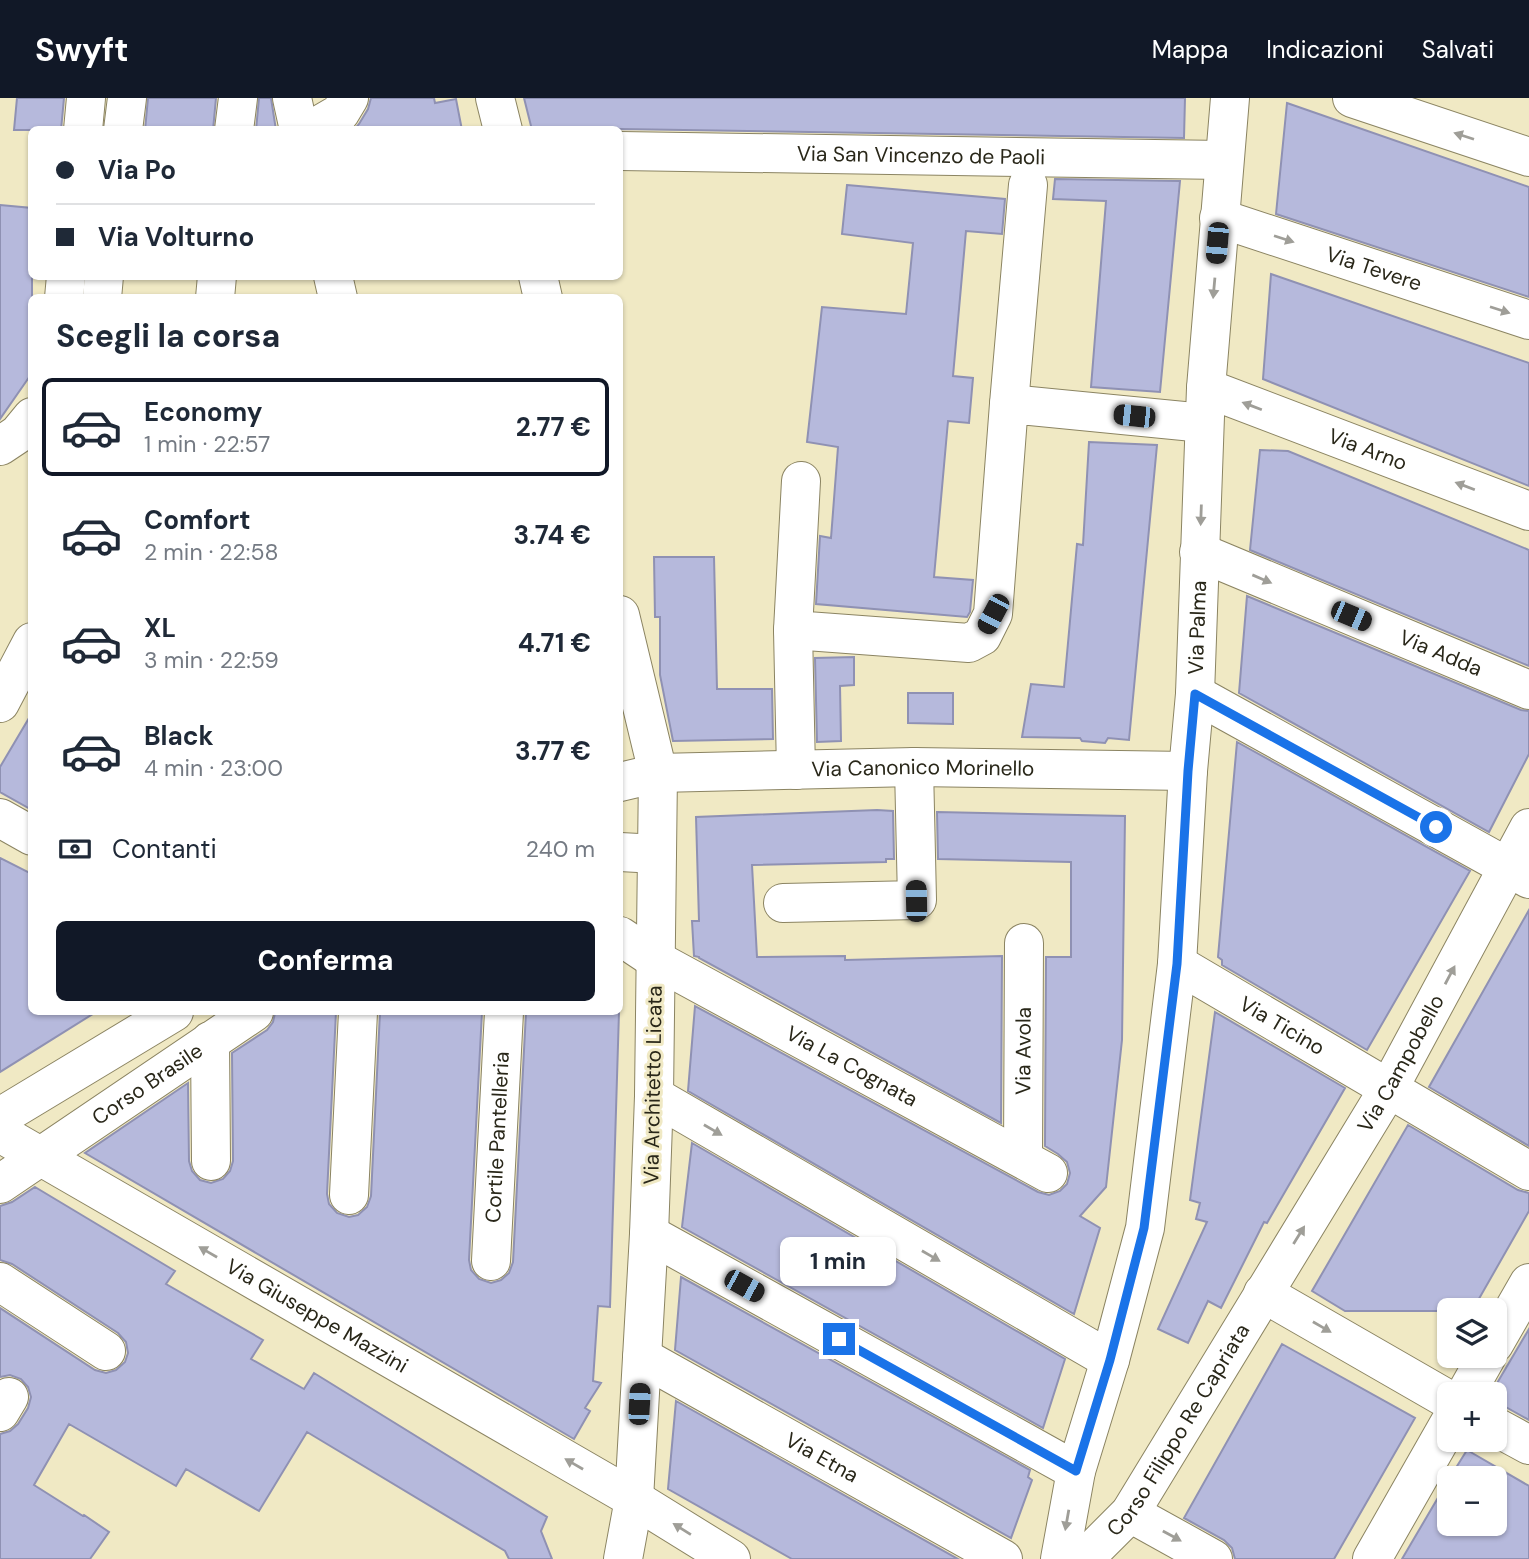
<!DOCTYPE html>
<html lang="it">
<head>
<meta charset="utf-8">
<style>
  body { margin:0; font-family:"DM Sans",sans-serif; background:#f2f2f3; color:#1f2937; height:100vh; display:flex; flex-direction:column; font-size:26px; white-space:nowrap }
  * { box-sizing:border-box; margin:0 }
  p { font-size:23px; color:#747a83 }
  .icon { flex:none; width:38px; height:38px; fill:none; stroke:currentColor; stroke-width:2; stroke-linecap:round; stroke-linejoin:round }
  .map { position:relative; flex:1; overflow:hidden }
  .panel { position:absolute; left:28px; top:196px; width:595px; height:721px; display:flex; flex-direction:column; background:#fff; border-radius:10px; box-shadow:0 2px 5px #0004 }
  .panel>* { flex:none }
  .banner { position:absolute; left:28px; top:28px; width:595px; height:154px; border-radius:10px; box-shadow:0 2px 5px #0004; display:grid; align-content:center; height:154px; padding:0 28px; background:#fff }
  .tools { position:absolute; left:1437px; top:1200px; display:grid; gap:14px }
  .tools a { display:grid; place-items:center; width:70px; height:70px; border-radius:10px; background:#fff; box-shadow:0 2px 5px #0004; font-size:35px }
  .end { position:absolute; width:32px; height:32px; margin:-16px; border:9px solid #1a73e8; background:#fff; box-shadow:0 0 0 4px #fff }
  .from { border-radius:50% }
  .bubble { position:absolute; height:49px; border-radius:10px; background:#fff; box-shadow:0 2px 5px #0004; font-size:23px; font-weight:700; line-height:49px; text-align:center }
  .car { position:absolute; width:21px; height:42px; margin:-21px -10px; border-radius:9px; box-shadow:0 0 5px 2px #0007; background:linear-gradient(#222 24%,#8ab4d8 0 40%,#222 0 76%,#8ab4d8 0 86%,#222 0) }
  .banner b { display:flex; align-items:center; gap:24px; height:66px; font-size:26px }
  .banner b+b { border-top:2px solid #e0e1e3 }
  .banner i { width:18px; height:18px; background:#1f2937 }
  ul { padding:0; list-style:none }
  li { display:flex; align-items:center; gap:21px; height:98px; margin:0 14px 10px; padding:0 14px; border:4px solid transparent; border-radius:10px }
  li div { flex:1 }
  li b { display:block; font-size:26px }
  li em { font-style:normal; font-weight:700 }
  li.current { border-color:#111827 }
  li>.icon { width:63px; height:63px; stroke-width:1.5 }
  h2 { padding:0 28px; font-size:32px; line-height:84px }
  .pay { display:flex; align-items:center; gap:18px; height:77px; padding:0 28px; font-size:26px }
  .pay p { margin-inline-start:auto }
  .cta { display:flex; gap:14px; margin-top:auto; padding:14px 28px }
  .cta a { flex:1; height:80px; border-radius:10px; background:#111827; color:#fff; font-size:28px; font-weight:700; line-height:80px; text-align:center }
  header { display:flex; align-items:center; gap:42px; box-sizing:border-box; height:98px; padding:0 35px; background:#111827; color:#fff }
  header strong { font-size:33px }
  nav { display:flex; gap:38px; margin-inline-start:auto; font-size:24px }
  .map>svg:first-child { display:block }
</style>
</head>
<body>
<header>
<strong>Swyft</strong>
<nav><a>Mappa</a><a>Indicazioni</a><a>Salvati</a></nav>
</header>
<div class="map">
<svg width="1529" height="1461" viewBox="0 0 1529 1461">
  <rect width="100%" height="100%" fill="#f0e9c4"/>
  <path fill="#b6b9dc" stroke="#8f91b3" stroke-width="2" d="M17,0H64L61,32H14Z
    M148,0H216L213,32H145Z
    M259,0H271L276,32H256Z
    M371,0H434L435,5L456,1L462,32H354L359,26L368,11Z
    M524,0H1185L1184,40L620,31L532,32Z
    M1287,5L1529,89V199L1276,116Z
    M1055,81L1180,83L1160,294L1091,289L1106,103L1053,101Z
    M847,87L1005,101L1002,136L966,133L953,278L973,280L969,325L948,323L934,479L973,482L970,514L967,519L816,506L820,438L831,440L838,349L807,344L822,209L906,216L913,145L842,136Z
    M0,107L32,110V275L0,321Z
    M1271,176L1529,265V388L1263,281Z
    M1089,344L1157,347L1129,642L1108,640L1105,645L1082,643L1080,640L1022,639L1031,586L1064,589L1077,446L1083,447Z
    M1260,352L1288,353L1529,452V568L1250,452Z
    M654,459H714L717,591H772L773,641L673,643L660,577V519H655Z
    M1247,498L1521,612L1529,613V656L1489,734L1239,595Z
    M854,559V587L840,588L841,643L817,644L815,560Z
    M908,595H953V626L908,625Z
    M32,615V712L0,694V669Z
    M1237,644L1470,773L1367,952L1222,867V862L1218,859Z
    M877,712L893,713L894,761H886V764L752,767L757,859L845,858V862L1002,858L1001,1025L699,860V859L694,858L692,823H699L696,719Z
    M937,714L1125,718L1122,942L1106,1089L1080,1118L1100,1130L1074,1216L688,993L695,908L1038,1094L1049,1097L1060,1093L1067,1086L1070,1075L1067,1064L1058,1056L1045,1048L1046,859H1071V764L938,761Z
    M0,760L32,776V914H96L0,974Z
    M1529,812V1048L1429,989Z
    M278,914H336L327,1096L329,1106L337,1115L349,1119L358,1117L367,1109L371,1098L380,914H482L469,1162L471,1172L479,1181L491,1185L501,1182L509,1175L513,1164L526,914H619L610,1209L598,1208L593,1283L601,1285L585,1310L590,1313L574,1341L85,1055L188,985L189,1063L192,1073L200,1082L211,1085L223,1081L230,1073L233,1063L232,955L267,932L273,924L275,915Z
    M1215,914L1345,990L1267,1125L1264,1124L1221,1210L1208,1203L1188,1245L1158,1231L1207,1124L1196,1121L1200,1105L1190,1102Z
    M1408,1027L1518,1092L1529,1095V1113L1472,1213H1345L1312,1193Z
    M692,1045L1065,1261L1043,1330L682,1129Z
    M35,1089L175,1173L166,1186L263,1242L251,1261L304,1291L314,1275L547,1419L541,1433L552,1461H509L505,1453L307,1334L259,1413L186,1371L176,1388L69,1326L34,1387L83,1418L84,1417L109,1434L90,1461H0V1336L10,1333L18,1326L28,1310L31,1299L28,1289L21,1281L10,1277L0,1279V1210L95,1272L106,1275L116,1272L125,1264L128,1255L126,1244L118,1235L12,1166L0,1162V1108L12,1104Z
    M681,1179L1030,1372L1028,1379L1032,1382L1011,1440L675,1252Z
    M1529,1231V1322L1495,1303L1499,1297H1490Z
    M1282,1246L1415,1320L1334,1461H1235L1232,1450L1224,1442L1184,1420Z
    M676,1303L958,1461H792L668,1391Z
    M1467,1352L1529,1388V1461H1402L1449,1381V1426H1494V1381H1449Z"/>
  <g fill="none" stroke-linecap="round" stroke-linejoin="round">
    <g stroke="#8b8462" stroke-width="40">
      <g id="minor">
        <path d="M292,0L299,32"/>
        <path d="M495,0L503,32"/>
        <path d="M1352,0L1529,59"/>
        <path d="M83,32L86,0"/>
        <path d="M123,32L127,0"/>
        <path d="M234,32L238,0"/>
        <path d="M311,32L340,15L349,0"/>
        <path id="s1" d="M620,53L1224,62"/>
        <path id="s2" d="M1219,120L1529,222"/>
        <path d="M333,178L338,200"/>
        <path d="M538,178L543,200"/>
        <path d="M64,200L66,178"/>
        <path d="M102,200L104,178"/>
        <path d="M215,200L217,178"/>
        <path id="s3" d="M1206,290L1529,413"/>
        <path d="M1009,306L1028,87"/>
        <path d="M0,348L18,336L32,319"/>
        <path d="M801,383L793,532L969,545L982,538L993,516L1009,306L1204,325"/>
        <path id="s4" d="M1199,454L1529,592"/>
        <path d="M620,517L658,675L654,998L649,1136L634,1401L623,1461"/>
        <path d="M793,532L796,672"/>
        <path d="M1195,596L1529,781"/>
        <path d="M0,605L32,544"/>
        <path id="s5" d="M620,684L658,675L914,669L1188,673"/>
        <path d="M0,720L32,738"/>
        <path d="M620,754L657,756"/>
        <path d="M783,805L917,802L914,669"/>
        <path id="s6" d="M620,838L656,862L1048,1075"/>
        <path id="s7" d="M1177,866L1529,1073"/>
        <path d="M210,943L211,1063"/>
        <path d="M654,998L1110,1262"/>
        <path d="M0,1019L174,914"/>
        <path id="s8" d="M0,1035L634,1401L731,1461"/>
        <path id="s9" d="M1023,1060L1024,845"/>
        <path id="s10" d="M0,1086L254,914"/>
        <path d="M349,1097L358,914"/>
        <path d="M649,1136L1076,1373"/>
        <path id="s11" d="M491,1163L504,914"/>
        <path d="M0,1184L106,1253"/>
        <path d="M1263,1195L1449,1302"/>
        <path d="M1494,1246L1529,1185"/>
        <path id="s12" d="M642,1259L1003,1461"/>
        <path d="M1465,1297L1487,1258"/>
        <path d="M0,1314L9,1299"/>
        <path d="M1494,1328L1529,1347"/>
        <path d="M1130,1415L1213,1461"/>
        <path d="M1372,1461L1449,1326"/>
      </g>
    </g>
    <g stroke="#8b8462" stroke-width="40">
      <g id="major">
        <path id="s13" d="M1060,1461L1076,1373L1110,1262L1145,1130L1177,866L1188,673L1195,596L1206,290L1230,0"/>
        <path id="s14" d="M1084,1461L1130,1415L1389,990L1529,730"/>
      </g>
    </g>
    <use href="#minor" stroke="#fff" stroke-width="38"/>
    <use href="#major" stroke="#fff" stroke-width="38"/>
  </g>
  <defs><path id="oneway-solid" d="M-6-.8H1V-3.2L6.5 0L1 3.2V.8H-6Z" transform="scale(1.75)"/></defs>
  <g fill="#9f9e98">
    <use href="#oneway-solid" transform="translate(1464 38) rotate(-162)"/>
    <use href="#oneway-solid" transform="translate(1284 141) rotate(18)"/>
    <use href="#oneway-solid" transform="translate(1214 190) rotate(95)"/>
    <use href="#oneway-solid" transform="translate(1500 212) rotate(18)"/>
    <use href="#oneway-solid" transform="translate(1252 308) rotate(-159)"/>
    <use href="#oneway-solid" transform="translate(1465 388) rotate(-159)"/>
    <use href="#oneway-solid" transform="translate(1201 417) rotate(92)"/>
    <use href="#oneway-solid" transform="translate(1262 481) rotate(23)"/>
    <use href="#oneway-solid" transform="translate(1450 877) rotate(-62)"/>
    <use href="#oneway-solid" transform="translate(713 1032) rotate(30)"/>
    <use href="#oneway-solid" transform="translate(1299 1137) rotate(-58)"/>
    <use href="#oneway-solid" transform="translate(208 1154) rotate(-150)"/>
    <use href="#oneway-solid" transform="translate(931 1158) rotate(30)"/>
    <use href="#oneway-solid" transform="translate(1322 1229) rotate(30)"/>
    <use href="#oneway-solid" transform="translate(574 1366) rotate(-150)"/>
    <use href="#oneway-solid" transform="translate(1067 1422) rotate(100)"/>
    <use href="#oneway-solid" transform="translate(682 1431) rotate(-148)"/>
    <use href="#oneway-solid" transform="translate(1172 1438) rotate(29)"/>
  </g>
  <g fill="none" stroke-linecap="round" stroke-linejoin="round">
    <path stroke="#1a73e8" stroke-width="9" d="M839,1241L1076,1373L1110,1262L1144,1130L1177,866L1188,673L1195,596L1436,729"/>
  </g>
  <g text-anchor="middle" stroke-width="6" stroke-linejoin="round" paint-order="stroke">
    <g font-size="21" fill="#292719" stroke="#f0e9c4">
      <text dy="7" stroke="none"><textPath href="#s1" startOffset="301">Via San Vincenzo de Paoli</textPath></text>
      <text dy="7" stroke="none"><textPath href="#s2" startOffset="163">Via Tevere</textPath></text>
      <text dy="7" stroke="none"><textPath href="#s3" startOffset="173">Via Arno</textPath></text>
      <text dy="7" stroke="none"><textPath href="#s13" startOffset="945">Via Palma</textPath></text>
      <text dy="7" stroke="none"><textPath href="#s4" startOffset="262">Via Adda</textPath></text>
      <text dy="7" stroke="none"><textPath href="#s5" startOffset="304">Via Canonico Morinello</textPath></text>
      <text dy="7" stroke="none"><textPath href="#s7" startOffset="122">Via Ticino</textPath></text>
      <text dy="7" stroke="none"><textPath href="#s9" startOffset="107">Via Avola</textPath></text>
      <text dy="7" stroke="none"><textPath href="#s14" startOffset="590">Via Campobello</textPath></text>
      <text dy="7" stroke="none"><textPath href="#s6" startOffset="266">Via La Cognata</textPath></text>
      <text dy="7" stroke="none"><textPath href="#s10" startOffset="178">Corso Brasile</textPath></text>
      <text transform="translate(653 987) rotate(-89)" y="7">Via Architetto Licata</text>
      <text dy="7" stroke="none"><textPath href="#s11" startOffset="124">Cortile Pantelleria</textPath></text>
      <text dy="7" stroke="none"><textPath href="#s8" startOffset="366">Via Giuseppe Mazzini</textPath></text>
      <text dy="7" stroke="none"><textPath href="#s14" startOffset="161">Corso Filippo Re Capriata</textPath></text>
      <text dy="7" stroke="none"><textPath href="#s12" startOffset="206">Via Etna</textPath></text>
    </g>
  </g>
</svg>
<div class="tools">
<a><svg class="icon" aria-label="layers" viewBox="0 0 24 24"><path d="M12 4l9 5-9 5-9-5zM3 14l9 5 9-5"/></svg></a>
<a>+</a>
<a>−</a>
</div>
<i class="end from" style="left:1436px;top:729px"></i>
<i class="end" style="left:839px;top:1241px"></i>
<div class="bubble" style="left:780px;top:1139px;width:116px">1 min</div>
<i class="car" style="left:1217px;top:145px;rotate:185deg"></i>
<i class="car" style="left:1134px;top:318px;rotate:276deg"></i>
<i class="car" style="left:993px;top:516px;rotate:208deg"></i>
<i class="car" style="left:1351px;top:518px;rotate:113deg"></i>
<i class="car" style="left:916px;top:803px;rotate:359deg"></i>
<i class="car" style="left:744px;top:1188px;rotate:119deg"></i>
<i class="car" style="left:639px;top:1306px;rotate:3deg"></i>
<div class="banner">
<b><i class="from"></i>Via Po</b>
<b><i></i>Via Volturno</b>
</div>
<section class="panel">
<h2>Scegli la corsa</h2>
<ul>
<li class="current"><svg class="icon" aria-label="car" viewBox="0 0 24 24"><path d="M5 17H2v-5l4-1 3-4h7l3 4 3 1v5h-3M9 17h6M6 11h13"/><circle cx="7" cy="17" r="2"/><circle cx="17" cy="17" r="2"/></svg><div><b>Economy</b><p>1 min · 22:57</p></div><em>2.77 €</em></li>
<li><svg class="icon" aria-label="car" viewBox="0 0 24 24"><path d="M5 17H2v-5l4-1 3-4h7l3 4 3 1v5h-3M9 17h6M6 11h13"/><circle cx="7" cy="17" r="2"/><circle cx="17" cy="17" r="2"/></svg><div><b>Comfort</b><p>2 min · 22:58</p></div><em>3.74 €</em></li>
<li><svg class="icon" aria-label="car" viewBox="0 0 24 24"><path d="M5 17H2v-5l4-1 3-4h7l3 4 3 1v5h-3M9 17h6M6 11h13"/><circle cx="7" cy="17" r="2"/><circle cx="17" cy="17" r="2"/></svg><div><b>XL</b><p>3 min · 22:59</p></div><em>4.71 €</em></li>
<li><svg class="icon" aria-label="car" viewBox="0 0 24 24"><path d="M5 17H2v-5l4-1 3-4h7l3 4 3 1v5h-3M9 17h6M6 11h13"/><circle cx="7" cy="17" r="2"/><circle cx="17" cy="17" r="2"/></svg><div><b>Black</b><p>4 min · 23:00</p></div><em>3.77 €</em></li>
</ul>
<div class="pay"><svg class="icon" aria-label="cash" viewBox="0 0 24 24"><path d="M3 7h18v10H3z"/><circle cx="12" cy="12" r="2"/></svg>Contanti<p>240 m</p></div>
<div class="cta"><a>Conferma</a></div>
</section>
</div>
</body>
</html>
